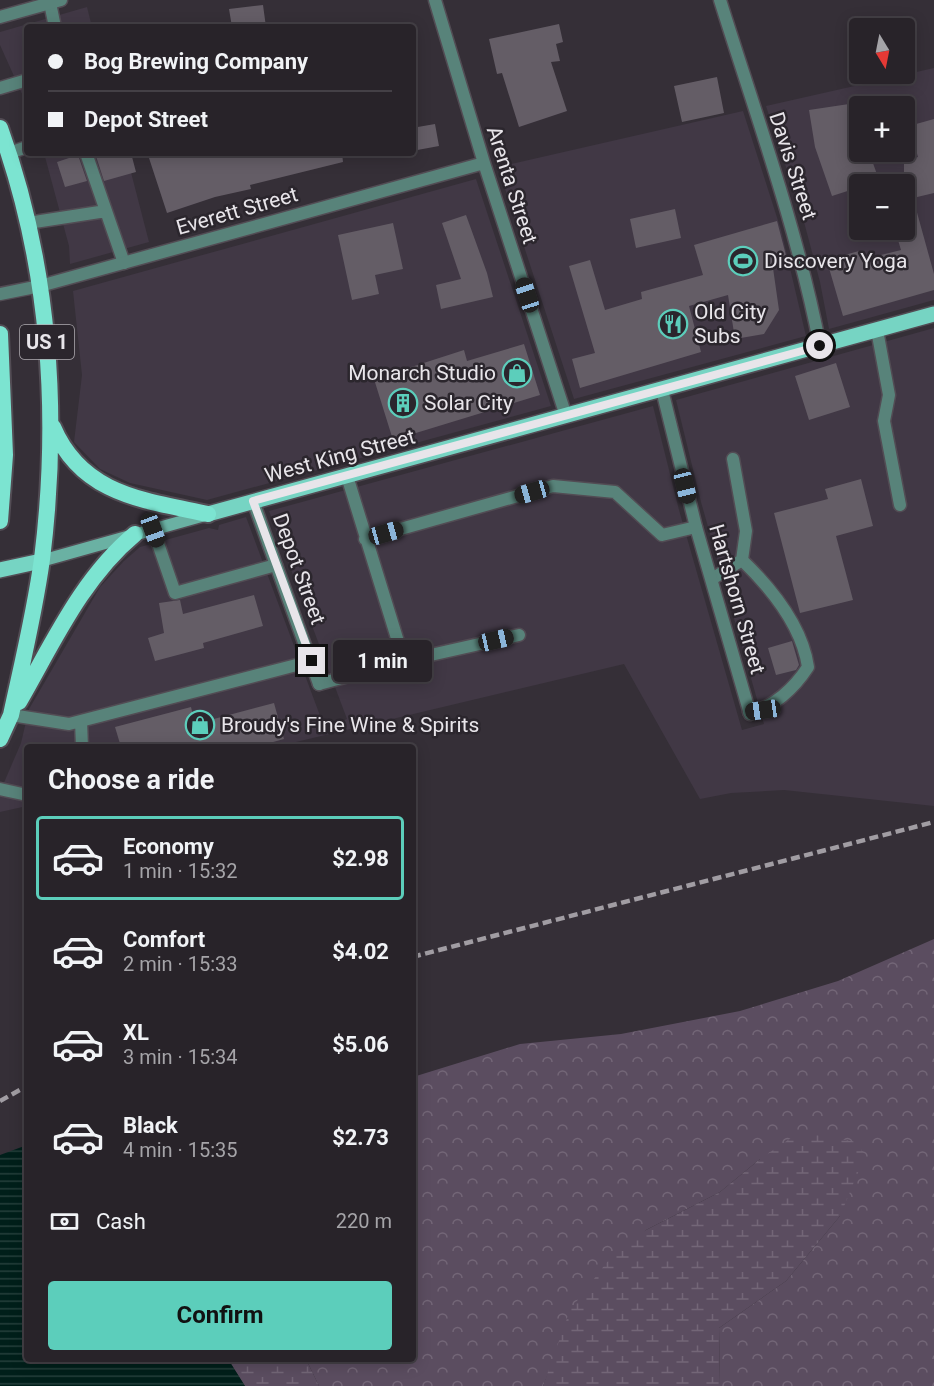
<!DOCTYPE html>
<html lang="en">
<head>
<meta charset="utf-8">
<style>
  body { margin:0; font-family:Roboto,sans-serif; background:#302b31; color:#f1f3f6; height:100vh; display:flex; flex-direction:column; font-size:22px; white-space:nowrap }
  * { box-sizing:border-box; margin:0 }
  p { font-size:20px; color:#a5a4a8 }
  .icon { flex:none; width:33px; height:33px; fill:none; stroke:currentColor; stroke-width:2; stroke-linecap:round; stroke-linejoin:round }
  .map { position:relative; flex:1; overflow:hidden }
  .side { position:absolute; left:24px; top:744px; width:392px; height:618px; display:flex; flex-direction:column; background:#282329; border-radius:6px; box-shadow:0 3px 15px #0003,0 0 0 2px #444046 }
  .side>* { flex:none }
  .guide { position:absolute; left:24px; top:24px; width:392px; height:132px; border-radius:6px; box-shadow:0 3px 15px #0003,0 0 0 2px #444046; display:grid; align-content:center; height:132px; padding:0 24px; background:#282329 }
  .needle { width:39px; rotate:170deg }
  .controls { position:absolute; left:849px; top:18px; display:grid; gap:12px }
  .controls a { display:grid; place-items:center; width:66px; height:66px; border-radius:6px; background:#282329; box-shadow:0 3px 15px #0003,0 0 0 2px #444046; font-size:30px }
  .end { position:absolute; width:27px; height:27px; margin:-14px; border:8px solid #e8e5ea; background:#111; box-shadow:0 0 0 3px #111 }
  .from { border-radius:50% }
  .bubble { position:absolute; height:42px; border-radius:6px; background:#282329; box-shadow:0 3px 15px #0003,0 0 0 2px #444046; font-size:20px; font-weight:700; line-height:42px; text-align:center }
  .car { position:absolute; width:18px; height:36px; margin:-18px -9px; border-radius:8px; box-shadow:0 0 4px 2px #0007; background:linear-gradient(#222 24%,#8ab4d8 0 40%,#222 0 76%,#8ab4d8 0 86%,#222 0) }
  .guide b { display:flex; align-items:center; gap:21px; height:57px; font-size:22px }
  .guide b+b { border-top:2px solid #444046 }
  .guide i { width:15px; height:15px; background:#f1f3f6 }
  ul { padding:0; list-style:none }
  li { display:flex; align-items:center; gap:18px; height:84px; margin:0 12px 9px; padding:0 12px; border:3px solid transparent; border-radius:6px }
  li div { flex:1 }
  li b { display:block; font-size:22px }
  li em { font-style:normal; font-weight:700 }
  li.current { border-color:#5ccebb }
  li>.icon { width:54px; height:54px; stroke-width:1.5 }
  h2 { padding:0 24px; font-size:27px; line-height:72px }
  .pay { display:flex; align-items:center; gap:15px; height:66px; padding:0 24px; font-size:22px }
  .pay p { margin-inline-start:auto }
  .action { display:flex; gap:12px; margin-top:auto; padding:12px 24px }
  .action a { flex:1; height:69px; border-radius:6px; background:#5ccebb; color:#111; font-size:24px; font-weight:700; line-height:69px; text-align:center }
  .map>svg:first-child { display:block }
</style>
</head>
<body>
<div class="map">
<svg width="934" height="1386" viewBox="0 0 934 1386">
  <defs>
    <pattern id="forest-crowns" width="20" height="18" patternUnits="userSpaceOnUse" patternTransform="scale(1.5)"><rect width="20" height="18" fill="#5b4d60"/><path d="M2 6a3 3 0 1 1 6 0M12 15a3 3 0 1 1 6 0" fill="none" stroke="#736677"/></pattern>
    <pattern id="wetland-marsh" width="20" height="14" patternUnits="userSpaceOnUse" patternTransform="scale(1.5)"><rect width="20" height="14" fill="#5b4d60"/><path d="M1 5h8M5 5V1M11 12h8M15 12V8" fill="none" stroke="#736677"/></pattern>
    <pattern id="water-rules" width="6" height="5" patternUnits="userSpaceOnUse" patternTransform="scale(1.5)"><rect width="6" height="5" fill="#001f1a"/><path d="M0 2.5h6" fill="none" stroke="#253f3b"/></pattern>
  </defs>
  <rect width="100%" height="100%" fill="#352f37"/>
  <path fill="#413845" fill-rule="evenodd" d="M87,7L92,27H27V105L0,45V32Z
    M934,68V300L829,329L820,282L804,222L766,106ZM860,106H904V152H860ZM860,184H904V230H860Z
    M743,111L781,230L806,336L574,399L498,167Z
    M44,153H126L149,242L70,264L69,246Z
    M476,179L551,406L207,500L130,483L100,469L74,442L82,375L73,291Z
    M934,328V806L784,790L731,793L700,799L624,664L275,747H27V806L0,812V792L21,743L29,709L100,587L124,561L140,547L209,528L218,530L219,525L246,517L325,729L347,719L269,511L653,406L679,510L742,730L764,724L701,502L676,400Z"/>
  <path fill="url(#forest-crowns)" d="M934,939V1386H720L719,1328L786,1281L840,1216L760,1159L720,1192L646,1230L550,1369L543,1386H319L306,1359H412L413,1077L520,1044L621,1034L740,1011L838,981Z"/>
  <path fill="url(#wetland-marsh)" d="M800,1132L857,1142L865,1156L840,1216L786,1281L719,1328L720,1386H543L570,1310L607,1262L646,1230L720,1192L760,1159Z
    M228,1359H306L319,1386H245Z"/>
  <path fill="url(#water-rules)" d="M27,1145V1359H228L245,1386H0V1155Z"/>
  <path fill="#645d66" d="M263,5L266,27H232L229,9Z
    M559,24L563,42L556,44L560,61L551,62L567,111L519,127L502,73L497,74L489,39Z
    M717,77L724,113L682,122L674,86Z
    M849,104L857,152H869L879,180L860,184V187L832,196L815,147L809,110Z
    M934,119V193L913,198L934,274V290L843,316L829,268L843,264L841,256L859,251L861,260L901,250L895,230H904V161L918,157L909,126Z
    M435,124L439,146L412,151V128Z
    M95,153H131L136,172L104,181Z
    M165,153H342L343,162L250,185L251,189L215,197L167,213L149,158Z
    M78,155L87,181L65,187L57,162Z
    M675,209L681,238L636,248L630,219Z
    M466,215L487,273L493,297L441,309L436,285L461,279L442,223Z
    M777,221L788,263L773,268L779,310L764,334L735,339L728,295L689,306L701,352L580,388L572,359L595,353L569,266L590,260L605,310L642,299L641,292L703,275L694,245Z
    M393,223L403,269L375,275L379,294L352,300L338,235Z
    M524,344L540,395L393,440L374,379L464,350L467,361Z
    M836,363L850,407L809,420L795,376Z
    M861,479L873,526L836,536L853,600L800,613L774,513L828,499L825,489Z
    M254,595L263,626L203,643L204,648L155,661L148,638L164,633L159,603L180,600L183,614Z
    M792,641L799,665L796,670L776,675L768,648Z
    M274,703L284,739L255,747H121L115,727L191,707L195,724Z"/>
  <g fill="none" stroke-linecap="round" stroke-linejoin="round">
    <g stroke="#524c54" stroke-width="15">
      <path id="service" d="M50,3L55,27
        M0,88L27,80
        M9,153L27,147
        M86,153L124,263
        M28,223L106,211
        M877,330L889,395L884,421L900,505
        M347,476L404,661L519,635
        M153,529L175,593L276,565
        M365,539L553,486L615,492L662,535L696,527
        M742,560C772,589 802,626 808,667C795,687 773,709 749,712
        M712,579L742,560L746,531L733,459
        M319,684L404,661
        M11,715L69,724L312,661
        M81,721L82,747
        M0,789L27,795"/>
    </g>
    <g stroke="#524c54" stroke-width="15">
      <path id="minor" d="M435,0L484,163L566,416
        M720,0C756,115 797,228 820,346
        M0,17L61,0
        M0,294L40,286L484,163
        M662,390L696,527L750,714
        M253,501L319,684"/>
    </g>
    <g stroke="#524c54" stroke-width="15">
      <path id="secondary" d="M41,561L205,515"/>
    </g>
    <g stroke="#524c54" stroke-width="18">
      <path id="primary" d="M208,514L934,314
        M0,570L41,561"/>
    </g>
    <g stroke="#524c54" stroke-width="20">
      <path id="trunk" d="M0,128C50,266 60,415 42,559C35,611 22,664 11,715L0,739
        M0,334L5,455L0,521
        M53,427C82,495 143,500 208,514
        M19,702C53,643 82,578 135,534"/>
    </g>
    <use href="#service" stroke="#58837a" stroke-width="12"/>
    <use href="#minor" stroke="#58837a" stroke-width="12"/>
    <use href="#secondary" stroke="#6ab1a3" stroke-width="12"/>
    <use href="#primary" stroke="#76d4c3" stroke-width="15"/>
    <use href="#trunk" stroke="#7ce4d1" stroke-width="16"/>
    <path stroke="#a19da3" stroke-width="4.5" stroke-dasharray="9 4.5" stroke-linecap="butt" d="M412,957L934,822
      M0,1101L27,1086"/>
  </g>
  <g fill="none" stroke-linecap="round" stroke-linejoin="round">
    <path stroke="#e8e5ea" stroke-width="8" d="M312,661L253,501L820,346"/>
  </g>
  <defs>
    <g id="stadium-ring" transform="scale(1.5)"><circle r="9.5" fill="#2b262d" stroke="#5ccebb" stroke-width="1.5"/><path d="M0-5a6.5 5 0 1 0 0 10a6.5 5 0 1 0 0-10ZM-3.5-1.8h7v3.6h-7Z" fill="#5ccebb"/></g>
    <g id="restaurant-ring" transform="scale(1.5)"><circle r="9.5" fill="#2b262d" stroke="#5ccebb" stroke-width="1.5"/><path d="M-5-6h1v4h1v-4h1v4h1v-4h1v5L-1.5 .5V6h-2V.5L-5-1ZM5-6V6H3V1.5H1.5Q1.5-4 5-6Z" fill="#5ccebb"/></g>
    <g id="shop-ring" transform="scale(1.5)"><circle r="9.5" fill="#2b262d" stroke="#5ccebb" stroke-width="1.5"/><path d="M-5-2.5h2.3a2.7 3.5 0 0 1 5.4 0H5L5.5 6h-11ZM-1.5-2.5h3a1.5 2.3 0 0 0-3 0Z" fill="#5ccebb"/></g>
    <g id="building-ring" transform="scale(1.5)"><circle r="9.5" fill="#2b262d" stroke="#5ccebb" stroke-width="1.5"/><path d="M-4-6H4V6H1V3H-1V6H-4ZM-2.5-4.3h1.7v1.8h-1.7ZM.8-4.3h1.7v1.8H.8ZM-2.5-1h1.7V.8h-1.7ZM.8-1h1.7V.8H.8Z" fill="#5ccebb"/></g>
  </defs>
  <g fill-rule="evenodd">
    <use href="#stadium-ring" x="743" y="261"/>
    <use href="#restaurant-ring" x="673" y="324"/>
    <use href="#shop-ring" x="517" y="373"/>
    <use href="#building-ring" x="403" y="403"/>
    <use href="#shop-ring" x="200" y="725"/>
  </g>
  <g text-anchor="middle" stroke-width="5" stroke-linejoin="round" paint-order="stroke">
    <rect fill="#2b262d" stroke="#afacb1" stroke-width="1.5" x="20" y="325" width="54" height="34" rx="4.5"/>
    <g font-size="20" font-weight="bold" fill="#e8e5ea">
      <text x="47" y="349">US 1</text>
    </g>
    <g font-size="21" fill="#e8e5ea" stroke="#2b262d">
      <text transform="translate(793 166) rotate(72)" y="7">Davis Street</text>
      <text transform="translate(512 185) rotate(72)" y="7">Arenta Street</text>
      <text transform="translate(237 211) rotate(-16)" y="7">Everett Street</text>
      <text transform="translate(340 456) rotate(-15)" y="7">West King Street</text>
      <text transform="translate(299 569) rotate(70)" y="7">Depot Street</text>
      <text transform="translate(737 599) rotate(74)" y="7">Hartshorn Street</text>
    </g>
    <g font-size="21" fill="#e8e5ea" stroke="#2b262d" text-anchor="start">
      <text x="764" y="268">Discovery Yoga</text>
      <text x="694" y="319">Old City<tspan x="694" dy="24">Subs</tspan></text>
      <text x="496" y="380" text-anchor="end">Monarch Studio</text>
      <text x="424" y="410">Solar City</text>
      <text x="221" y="732">Broudy's Fine Wine &amp; Spirits</text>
    </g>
  </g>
</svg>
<div class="controls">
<a><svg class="needle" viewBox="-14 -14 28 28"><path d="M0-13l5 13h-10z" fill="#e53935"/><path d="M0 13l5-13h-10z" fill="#a5a4a8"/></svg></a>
<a>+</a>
<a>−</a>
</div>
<i class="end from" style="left:820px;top:346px"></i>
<i class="end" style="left:312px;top:661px"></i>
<div class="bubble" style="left:333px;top:640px;width:99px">1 min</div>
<i class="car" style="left:527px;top:295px;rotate:342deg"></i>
<i class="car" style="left:685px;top:486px;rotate:166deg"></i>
<i class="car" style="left:532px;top:492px;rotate:254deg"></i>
<i class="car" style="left:153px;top:530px;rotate:160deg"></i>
<i class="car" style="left:386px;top:533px;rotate:74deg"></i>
<i class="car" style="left:496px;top:640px;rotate:77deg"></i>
<i class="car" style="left:763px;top:710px;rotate:262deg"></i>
<div class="guide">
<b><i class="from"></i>Bog Brewing Company</b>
<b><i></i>Depot Street</b>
</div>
<section class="side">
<h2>Choose a ride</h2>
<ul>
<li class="current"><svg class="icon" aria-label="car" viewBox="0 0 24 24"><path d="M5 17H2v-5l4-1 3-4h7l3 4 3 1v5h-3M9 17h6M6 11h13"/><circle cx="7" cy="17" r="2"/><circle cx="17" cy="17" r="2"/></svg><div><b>Economy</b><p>1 min · 15:32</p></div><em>$2.98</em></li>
<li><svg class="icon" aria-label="car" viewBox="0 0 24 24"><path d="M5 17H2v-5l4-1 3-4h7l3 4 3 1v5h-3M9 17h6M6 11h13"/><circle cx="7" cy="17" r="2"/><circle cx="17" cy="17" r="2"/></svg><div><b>Comfort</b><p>2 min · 15:33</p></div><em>$4.02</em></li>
<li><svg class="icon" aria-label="car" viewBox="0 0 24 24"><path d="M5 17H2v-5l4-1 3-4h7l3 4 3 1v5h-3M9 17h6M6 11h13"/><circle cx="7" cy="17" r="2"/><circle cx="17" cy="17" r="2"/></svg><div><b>XL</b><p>3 min · 15:34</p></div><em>$5.06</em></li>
<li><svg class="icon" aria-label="car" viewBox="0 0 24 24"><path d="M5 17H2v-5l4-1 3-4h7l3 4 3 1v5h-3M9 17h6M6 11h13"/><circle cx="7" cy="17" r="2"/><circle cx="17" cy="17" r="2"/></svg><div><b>Black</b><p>4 min · 15:35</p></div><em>$2.73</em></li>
</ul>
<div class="pay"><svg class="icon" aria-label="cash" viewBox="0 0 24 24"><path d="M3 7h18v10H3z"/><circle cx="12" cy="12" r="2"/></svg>Cash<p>220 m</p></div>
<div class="action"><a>Confirm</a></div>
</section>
</div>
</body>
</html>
